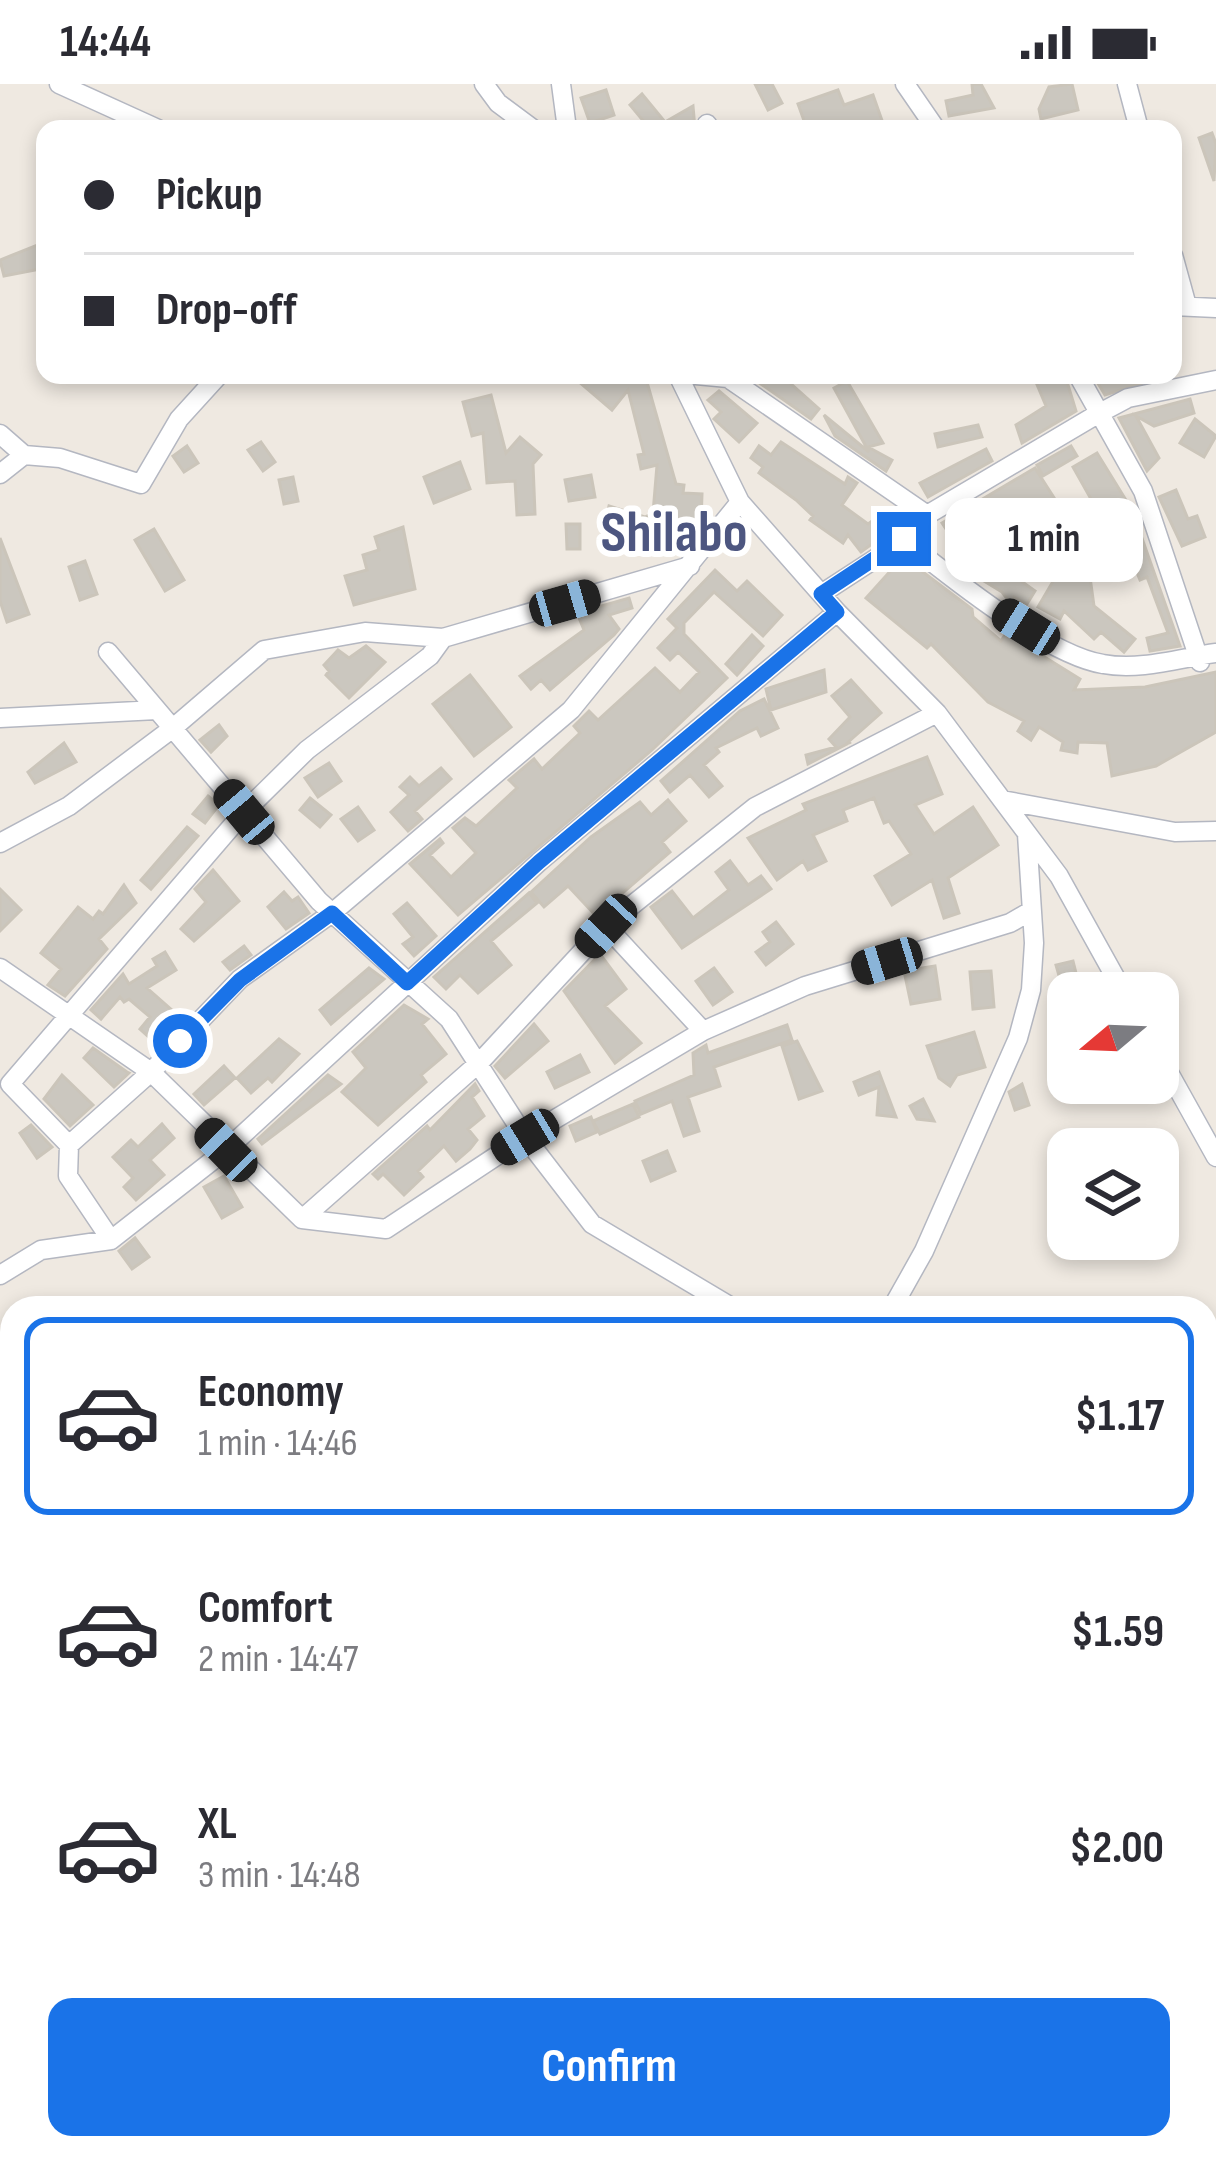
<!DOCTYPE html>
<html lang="en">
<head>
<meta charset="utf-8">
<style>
  body { margin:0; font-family:"Sofia Sans Condensed",sans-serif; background:#f2f2f3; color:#2b2b33; height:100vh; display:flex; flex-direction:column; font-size:45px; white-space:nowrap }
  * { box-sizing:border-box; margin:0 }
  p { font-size:39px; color:#7c7c81 }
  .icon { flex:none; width:66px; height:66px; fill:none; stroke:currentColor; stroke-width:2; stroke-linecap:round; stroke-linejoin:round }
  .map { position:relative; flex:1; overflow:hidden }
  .panel { position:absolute; left:0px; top:1212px; width:1218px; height:864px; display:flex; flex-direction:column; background:#fff; border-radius:36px 36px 0 0; box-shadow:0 6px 18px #0003 }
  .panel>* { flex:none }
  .hud { position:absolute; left:36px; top:36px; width:1146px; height:264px; border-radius:24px; box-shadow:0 6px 18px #0003; display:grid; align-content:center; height:264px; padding:0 48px; background:#fff }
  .needle { width:78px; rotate:251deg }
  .buttons { position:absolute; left:1047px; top:888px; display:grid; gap:24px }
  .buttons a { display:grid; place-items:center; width:132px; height:132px; border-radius:24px; background:#fff; box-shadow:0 6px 18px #0003; font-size:60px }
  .end { position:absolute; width:54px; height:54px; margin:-27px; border:15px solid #1a73e8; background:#fff; box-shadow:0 0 0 6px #fff }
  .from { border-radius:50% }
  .bubble { position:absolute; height:84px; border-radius:24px; background:#fff; box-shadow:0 6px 18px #0003; font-size:39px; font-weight:700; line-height:84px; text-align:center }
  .car { position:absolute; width:36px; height:72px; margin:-36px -18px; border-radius:15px; box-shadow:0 0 9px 3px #0007; background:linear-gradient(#222 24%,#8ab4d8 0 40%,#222 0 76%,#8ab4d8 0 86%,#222 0) }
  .hud b { display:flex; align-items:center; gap:42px; height:114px; font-size:45px }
  .hud b+b { border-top:3px solid #e1e1e2 }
  .hud i { width:30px; height:30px; background:#2b2b33 }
  ul { padding:21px 0 0; list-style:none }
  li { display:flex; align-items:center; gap:36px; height:198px; margin:0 24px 18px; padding:0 24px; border:6px solid transparent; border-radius:24px }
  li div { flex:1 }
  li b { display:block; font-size:45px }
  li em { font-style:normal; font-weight:700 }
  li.current { border-color:#1a73e8 }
  li>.icon { width:108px; height:108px; stroke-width:1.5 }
  .action { display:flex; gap:24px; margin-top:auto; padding:24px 48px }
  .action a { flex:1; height:138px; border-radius:24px; background:#1a73e8; color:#fff; font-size:48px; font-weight:700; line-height:138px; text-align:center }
  .status { display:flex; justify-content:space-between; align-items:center; height:84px; padding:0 60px; background:#fff; direction:ltr }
  .status svg { height:33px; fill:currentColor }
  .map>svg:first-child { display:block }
</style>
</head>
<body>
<div class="status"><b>14:44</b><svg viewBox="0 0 49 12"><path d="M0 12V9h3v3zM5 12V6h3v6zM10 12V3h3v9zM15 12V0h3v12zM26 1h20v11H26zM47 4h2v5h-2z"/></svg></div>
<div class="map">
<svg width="1216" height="2076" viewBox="0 0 1216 2076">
  <rect width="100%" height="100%" fill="#efe9e1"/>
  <path fill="#cbc7bf" stroke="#cbc5ba" stroke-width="3" d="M755,0H772L782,19L768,26Z
    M972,0H981L994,24L949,32L946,17L973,11Z
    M1072,0L1078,26L1041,35L1039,25L1049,3Z
    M606,6L614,31L590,39L581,14Z
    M838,6L844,21L873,11L885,45H807L798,20Z
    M642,10L665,38L693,22L695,45H650L630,21Z
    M1212,49L1216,60L1214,97L1199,54Z
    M40,160L45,184L4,192L0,176Z
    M571,291H645L676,400L684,401L683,409L702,410L701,440H690L683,467L655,464L656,450L619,448L614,465L599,461L609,422L645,433L653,429L657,381L641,385L638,371L644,370L628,306L612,326Z
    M748,291H781L819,325L811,335Z
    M1033,291H1065L1076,327L1022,359L1016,341L1046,322Z
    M1093,291H1154L1156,295L1105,311Z
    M847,297L883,359L868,363L892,376L886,387L835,352L824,331L869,368L834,304Z
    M719,307L757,339L739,358L714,335L721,328L708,316Z
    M491,311L506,369L520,353L541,371L533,380L535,430L517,431L515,397L487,399L483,349L472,352L463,318Z
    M1190,315L1194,329L1154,342L1136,332L1159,374L1147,387L1119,334Z
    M1195,335L1216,352L1204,373L1180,359Z
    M978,341L982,353L938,363L935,350Z
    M261,358L275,378L263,387L248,366Z
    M781,358L845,400L848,393L857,399L842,421L868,440L886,427L897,442L861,468L848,451L843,459L810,436L813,432L796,416L759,389L763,383L751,374L759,362L771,371Z
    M187,362L198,379L184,388L173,372Z
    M1071,362L1077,372L1043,392L1037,381Z
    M986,365L992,377L928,413L920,399Z
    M1097,369L1132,426L1180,562L1150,567L1147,554L1168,549L1147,493L1140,496L1115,434L1096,450L1071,420L1091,415L1073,383Z
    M460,378L470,405L434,419L424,393Z
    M1035,384L1060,423L1071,420L1079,494L1090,493L1094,522L1135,555L1124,568L1101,548L1094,555L1064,527L1060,535L1038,523L1055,494L1048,431L1038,454L1032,429L1016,440L1007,427L956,460L942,439Z
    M591,391L595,413L569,417L565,396Z
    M293,393L298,417L284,420L279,396Z
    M1176,406L1188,435L1197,432L1205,453L1182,462L1159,413Z
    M566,440H580V465H567Z
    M403,443L415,505L354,521L345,492L367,486L363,471L379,466L375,453Z
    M154,445L184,496L165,507L135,456Z
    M0,454L29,530L7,538L0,517Z
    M903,473L972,525L973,533L1001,557L1006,549L1080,595L1074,606L1145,603L1216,588V648L1156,682L1112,692L1107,659L1078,658L1077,669L1061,666L1063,658L1039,643L1031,656L1018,647L1024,637L988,618L931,560L927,564L866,514Z
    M967,474L994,492L997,483L1009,488L1014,478L1026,483L1021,497L1035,507L1027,520L1014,513L1011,520L1002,508L961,483Z
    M85,477L97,510L80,516L69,483Z
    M715,486L737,507L747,497L782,531L763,552L714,508L684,539V550L727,594L652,666L458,831L410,780L440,755L443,759L430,771L451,793L476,769L453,744L465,734L476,742L517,704L509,696L534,675L542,685L580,649L574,642L589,627L598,636L655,584L680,608L699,588L678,568L670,576L658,564L677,544L668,535Z
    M629,514L632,524L609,531L619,545L614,551L550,606L541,596L531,605L520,592L584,546L577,529Z
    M752,551L763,562L737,591L726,580Z
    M366,562L385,578L349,614L326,591L329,587L324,581L338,566L349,574Z
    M824,586L826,608L771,626L766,605Z
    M470,591L511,643L474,672L433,620Z
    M851,596L881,629L846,660L851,658L808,680L806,671L836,663L829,655L850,633L832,612Z
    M764,615L778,644L761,652L757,644L716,664L719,668L704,681L722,702L709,713L690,691L670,708L661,697L740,627Z
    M219,641L227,652L211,668L200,656Z
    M64,659L76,678L35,699L28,688Z
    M927,673L942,710L915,721L934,750L973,723L998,761L948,794L959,829L944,834L932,796L892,821L875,792L911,770L889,737L884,739L874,714L843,726L847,737L813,751L826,777L808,786L803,777L777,796L748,754L806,726L803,720Z
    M329,679L341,697L318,713L305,694Z
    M441,684L451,695L415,727L422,735L408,747L391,728L409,711L400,703L410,693L419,702Z
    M208,712L219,721L205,739L193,730Z
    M310,714L331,731L320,743L300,726Z
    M668,716L686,737L662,758L670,768L596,832L568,802L544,823L531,808L591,753L640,718L651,731Z
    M358,723L374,746L358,757L341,735Z
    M187,743L198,752L151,805L141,796Z
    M730,777L748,801L761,792L771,805L682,864L651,823L672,807L693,834L729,806L716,788Z
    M213,786L239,817L194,857L181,845L206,818L195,805Z
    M124,801L136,819L99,855L107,865L65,912L48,901L61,885L41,869L78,823L93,835L99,827L103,830Z
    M0,805L21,826L0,847Z
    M284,808L292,817L298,813L309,829L286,845L268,823Z
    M529,809L537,819L491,857L511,881L478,909L460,891L446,905L434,893Z
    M407,819L436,852L414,872L403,860L413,853L394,830Z
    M776,838L793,860L766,881L756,868L770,858L763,848Z
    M244,862L251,871L230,886L223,878Z
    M165,868L176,886L147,904L174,928L151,955L140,945L150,933L129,915L124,918L120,913L101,935L91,926L123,890L129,900L157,882L153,875Z
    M600,870L626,905L605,922L641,959L615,979L564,907Z
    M1073,877L1081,909H1064L1056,881Z
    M935,882L940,915L911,920L904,887Z
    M369,884L384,895L331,940L320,926Z
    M714,884L732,908L713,921L696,897Z
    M991,887L994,923L973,925L970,888Z
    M404,921L428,935L422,940L446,970L421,991L426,998L378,1041L342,1008L366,984L353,968Z
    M534,940L548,957L505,994L495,982Z
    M787,941L792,956L714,983L720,1002L688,1013L699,1047L684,1052L672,1017L641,1030L635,1017L694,991L693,969L706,961L708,969Z
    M974,948L985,983L957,991L950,1002L939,994L927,962Z
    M279,955L299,970L272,998L268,994L251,1009L237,994Z
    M797,957L822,1007L799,1015L782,962Z
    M93,964L127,988L129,989L114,1003L84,974Z
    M580,971L589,988L555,1004L547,988Z
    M224,982L235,994L204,1021L194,1010Z
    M879,988L882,996L896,1033L877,1031L879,1003L859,1011L854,998Z
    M62,991L93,1021L70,1042L44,1015Z
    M328,991L341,1000L262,1060L258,1055Z
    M475,1000L479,1007L472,1013L484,1032L468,1045L477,1056L470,1065L456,1077L444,1062L418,1087L423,1093L404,1111L383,1090L378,1095L373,1090L427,1042L430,1046Z
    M1022,1000L1029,1021L1015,1026L1009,1008Z
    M923,1015L934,1037L917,1035L910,1022Z
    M633,1020L639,1033L600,1050L593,1037Z
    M591,1033L597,1048L576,1057L570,1042Z
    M162,1040L174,1054L150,1076L164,1091L136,1116L124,1103L133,1094L113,1073L131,1056L138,1063Z
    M31,1041L52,1063L37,1074L20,1049Z
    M667,1067L675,1087L651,1097L643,1077Z
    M224,1092L242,1123L222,1134L204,1103Z
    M135,1154L149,1173L132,1185L119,1167Z"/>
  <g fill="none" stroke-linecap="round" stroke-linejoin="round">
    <g stroke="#b4b7c1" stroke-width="21">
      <path id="street" d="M59,0L158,45
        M484,0L498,19L533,45
        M561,0L567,45
        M905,0L936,45
        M1127,0L1139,45
        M707,40L710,45
        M1173,171L1187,222
        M1173,222L1216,224
        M678,291L740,418L837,528L937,629L1059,792L1124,909
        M696,291L728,294L927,431
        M1078,291L1143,407L1200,578
        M0,350L24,371L60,374L141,400L179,335L219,291
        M0,390L24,371
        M904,456C949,492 1047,571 1103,580C1140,587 1180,574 1216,569
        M821,510L904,456L927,431L1096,331L1128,314L1216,296
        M0,634L157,626
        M1002,716L1175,748L1216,747
        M0,759L69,722L173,644L264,566L365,548L443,554L690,482
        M606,842L703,947
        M0,884L151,988L302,1135L386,1145L525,1053L449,935L319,817L108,568
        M1158,969L1216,1073
        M69,1061L151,988L240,895L332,829L571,626L740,418
        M302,1135L480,978L606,842L755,723L937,629
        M111,1156L68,1092L69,1061L10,1000L244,728L307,666L430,572L443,554
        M0,1191L41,1166L111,1156L226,1066L539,778L837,528
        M733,1224L592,1140L525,1053L703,947L805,902L1010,839L1029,828
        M892,1224L924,1167L1018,954L1031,906L1034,859L1027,750
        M1206,1324L1216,1317
        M129,2076L145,2064"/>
    </g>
    <g stroke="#c9c9c9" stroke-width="36">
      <path id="highway" d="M1164,2076L1194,2064"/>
    </g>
    <use href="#street" stroke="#fff" stroke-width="18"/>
    <use href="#highway" stroke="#ffa35c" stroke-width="33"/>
  </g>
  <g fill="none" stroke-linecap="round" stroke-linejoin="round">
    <path stroke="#1a73e8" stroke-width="15" d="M180,957L240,896L332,829L407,899L539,778L837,528L821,510L904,455"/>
  </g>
  <g text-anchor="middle" stroke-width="12" stroke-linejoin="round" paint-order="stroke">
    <g font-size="57" font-weight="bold" fill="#4d5680" stroke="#fff">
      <text x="674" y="467">Shilabo</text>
    </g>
  </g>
</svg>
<div class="buttons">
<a><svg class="needle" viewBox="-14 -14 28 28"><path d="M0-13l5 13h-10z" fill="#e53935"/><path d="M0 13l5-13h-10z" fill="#7c7c81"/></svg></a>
<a><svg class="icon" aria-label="layers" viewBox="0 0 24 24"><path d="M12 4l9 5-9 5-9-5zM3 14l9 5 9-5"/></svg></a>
</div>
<i class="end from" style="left:180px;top:957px"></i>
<i class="end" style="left:904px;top:455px"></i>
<div class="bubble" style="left:945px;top:414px;width:198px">1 min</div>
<i class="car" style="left:565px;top:519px;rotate:74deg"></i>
<i class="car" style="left:1026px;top:543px;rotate:302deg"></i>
<i class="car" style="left:244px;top:728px;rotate:320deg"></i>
<i class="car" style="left:606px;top:842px;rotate:223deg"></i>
<i class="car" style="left:887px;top:877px;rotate:253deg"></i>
<i class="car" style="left:525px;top:1053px;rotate:239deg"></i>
<i class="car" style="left:226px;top:1066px;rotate:316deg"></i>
<div class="hud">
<b><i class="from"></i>Pickup</b>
<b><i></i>Drop-off</b>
</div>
<section class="panel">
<ul>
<li class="current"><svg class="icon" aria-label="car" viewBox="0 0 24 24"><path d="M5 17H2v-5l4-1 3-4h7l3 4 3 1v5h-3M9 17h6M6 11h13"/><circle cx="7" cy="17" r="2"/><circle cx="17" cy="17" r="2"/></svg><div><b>Economy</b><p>1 min · 14:46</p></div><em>$1.17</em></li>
<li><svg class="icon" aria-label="car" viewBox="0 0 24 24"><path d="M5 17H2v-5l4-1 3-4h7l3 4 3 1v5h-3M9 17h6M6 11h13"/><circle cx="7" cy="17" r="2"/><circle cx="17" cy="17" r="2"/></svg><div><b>Comfort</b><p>2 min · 14:47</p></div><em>$1.59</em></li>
<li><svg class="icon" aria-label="car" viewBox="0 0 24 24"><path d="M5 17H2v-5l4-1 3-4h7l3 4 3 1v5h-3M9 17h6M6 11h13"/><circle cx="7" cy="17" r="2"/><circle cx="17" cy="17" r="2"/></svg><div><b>XL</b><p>3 min · 14:48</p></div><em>$2.00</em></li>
</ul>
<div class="action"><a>Confirm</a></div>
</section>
</div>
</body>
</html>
